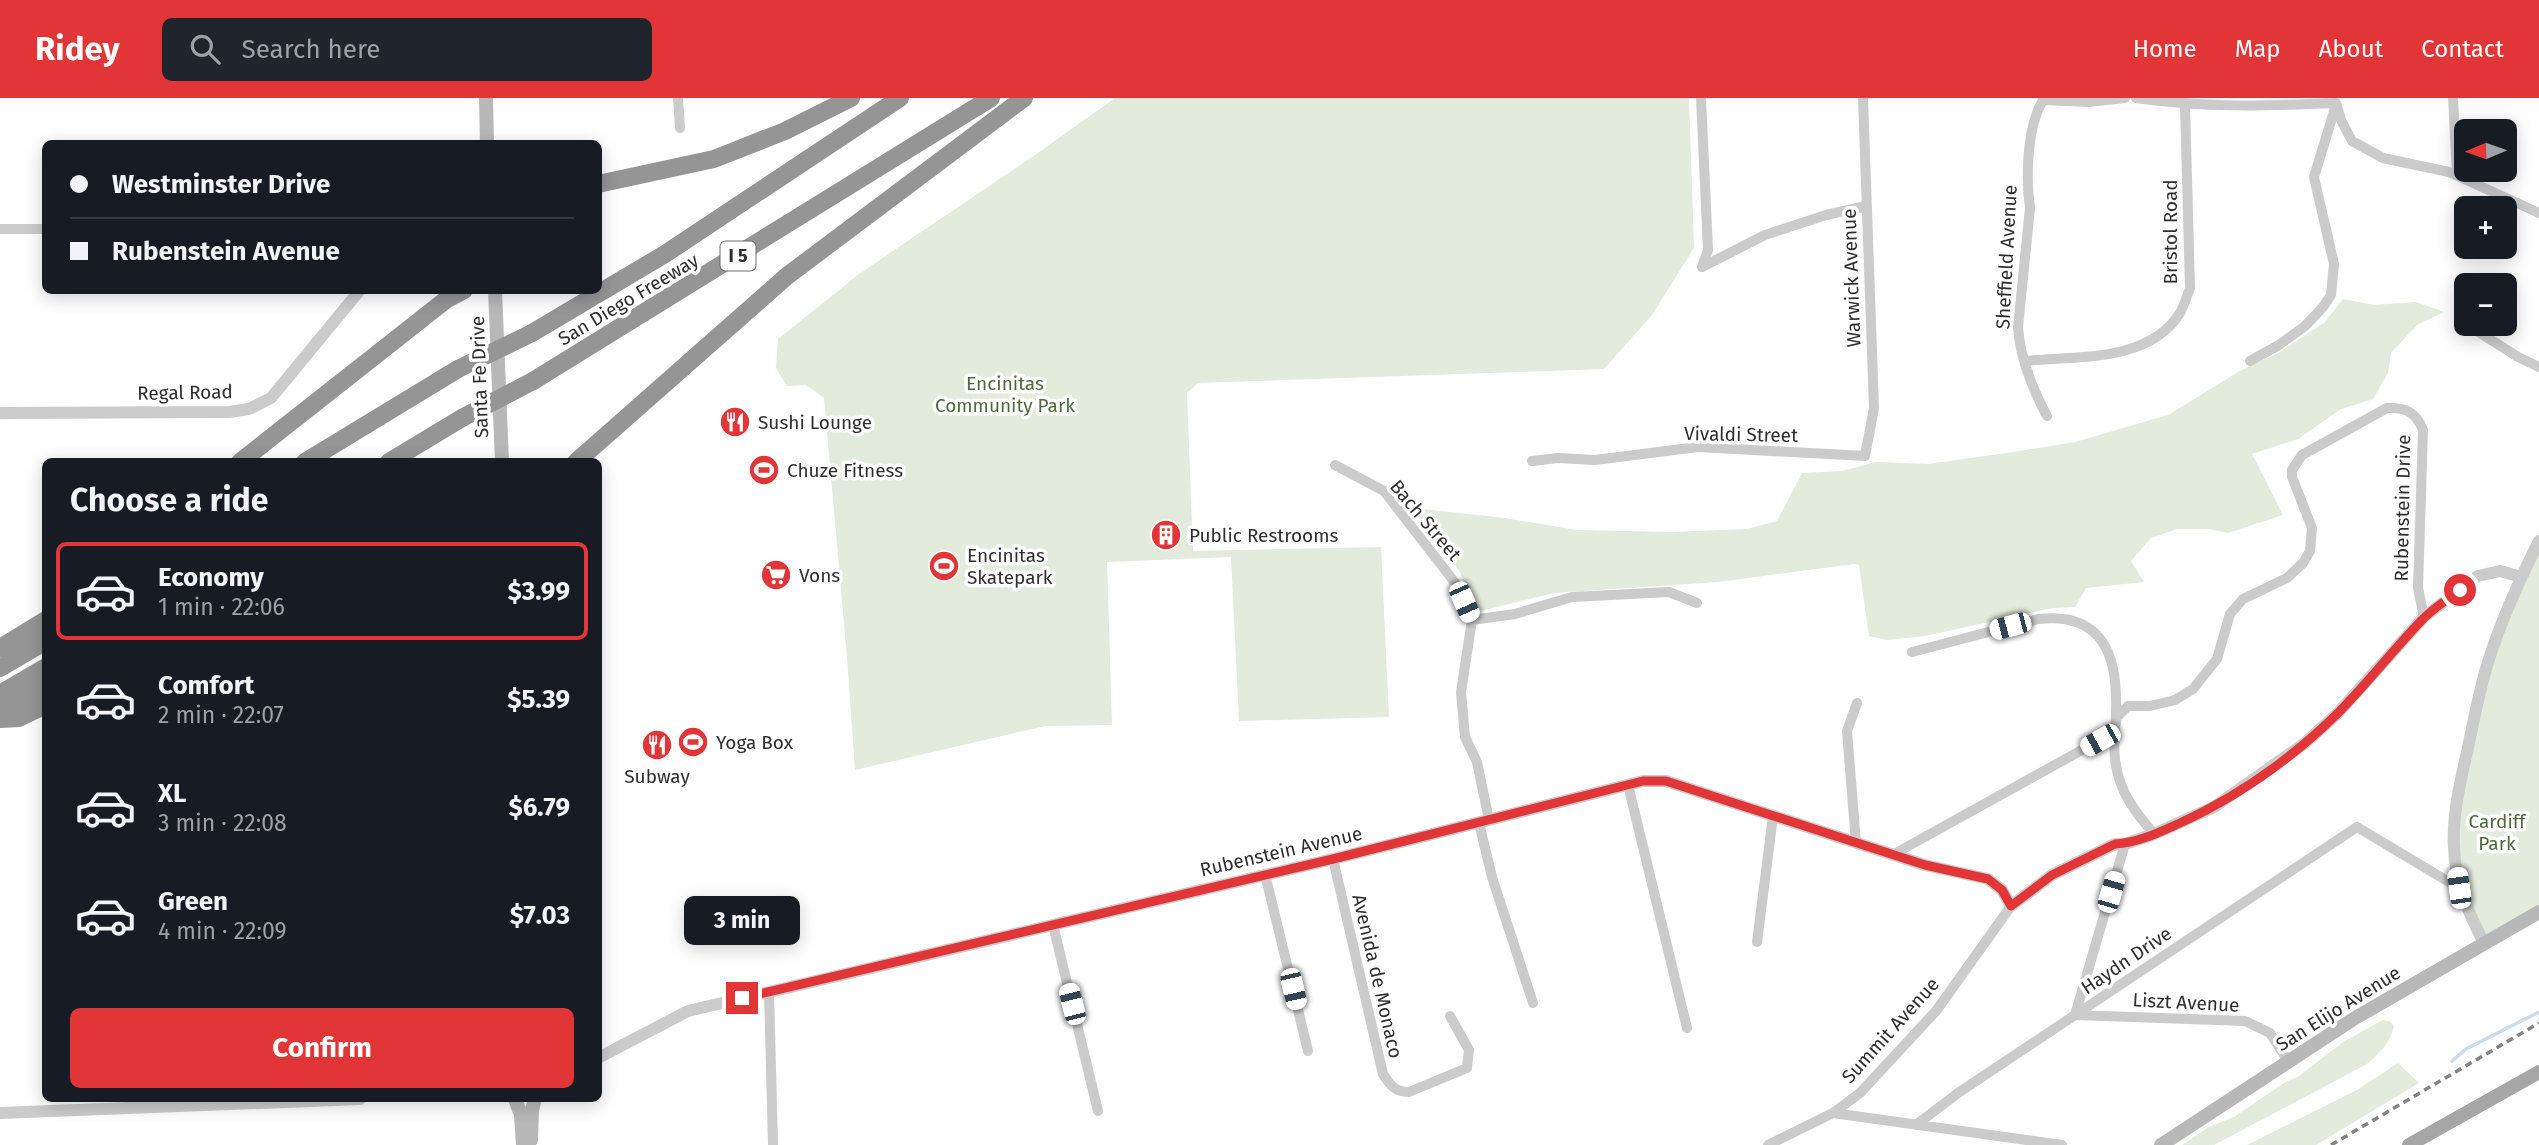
<!DOCTYPE html>
<html lang="en">
<head>
<meta charset="utf-8">
<style>
  body { margin:0; font-family:"Fira Sans",sans-serif; background:#20242c; color:#f1f3f6; height:100vh; display:flex; flex-direction:column; font-size:26px; white-space:nowrap }
  * { box-sizing:border-box; margin:0 }
  p { font-size:23px; color:#9ea1a6 }
  .icon { flex:none; width:38px; height:38px; fill:none; stroke:currentColor; stroke-width:2; stroke-linecap:round; stroke-linejoin:round }
  .map { position:relative; flex:1; overflow:hidden }
  .drawer { position:absolute; left:42px; top:360px; width:560px; height:644px; display:flex; flex-direction:column; background:#171b24; border-radius:10px; box-shadow:0 4px 18px #0003 }
  .drawer>* { flex:none }
  .top-card { position:absolute; left:42px; top:42px; width:560px; height:154px; border-radius:10px; box-shadow:0 4px 18px #0003; display:grid; align-content:center; height:154px; padding:0 28px; background:#171b24 }
  .needle { width:46px; rotate:268deg }
  .fabs { position:absolute; left:2454px; top:21px; display:grid; gap:14px }
  .fabs a { display:grid; place-items:center; width:63px; height:63px; border-radius:10px; background:#171b24; box-shadow:0 4px 18px #0003; font-size:35px }
  .end { position:absolute; width:32px; height:32px; margin:-16px; border:9px solid #e13537; background:#fff; box-shadow:0 0 0 4px #fff }
  .from { border-radius:50% }
  .bubble { position:absolute; height:49px; border-radius:10px; background:#171b24; box-shadow:0 4px 18px #0003; font-size:23px; font-weight:700; line-height:49px; text-align:center }
  .car { position:absolute; width:21px; height:42px; margin:-21px -10px; border-radius:9px; box-shadow:0 0 5px 2px #0007; background:linear-gradient(#fff 24%,#345 0 40%,#fff 0 76%,#345 0 86%,#fff 0) }
  .top-card b { display:flex; align-items:center; gap:24px; height:66px; font-size:26px }
  .top-card b+b { border-top:2px solid #363941 }
  .top-card i { width:18px; height:18px; background:#f1f3f6 }
  ul { padding:0; list-style:none }
  li { display:flex; align-items:center; gap:21px; height:98px; margin:0 14px 10px; padding:0 14px; border:4px solid transparent; border-radius:10px }
  li div { flex:1 }
  li b { display:block; font-size:26px }
  li em { font-style:normal; font-weight:700 }
  li.current { border-color:#e13537 }
  li>.icon { width:63px; height:63px; stroke-width:1.5 }
  h2 { padding:0 28px; font-size:32px; line-height:84px }
  .button { display:flex; gap:14px; margin-top:auto; padding:14px 28px }
  .button a { flex:1; height:80px; border-radius:10px; background:#e13537; color:#fff; font-size:28px; font-weight:700; line-height:80px; text-align:center }
  header { display:flex; align-items:center; gap:42px; box-sizing:border-box; height:98px; padding:0 35px; background:#e13537; color:#fff }
  header strong { font-size:33px }
  nav { display:flex; gap:38px; margin-inline-start:auto; font-size:24px }
  .search { width:490px; height:63px; background:#20242c; display:flex; align-items:center; gap:18px; box-sizing:border-box; padding:0 24px; border-radius:10px; color:#9ea1a6; font-size:26px }
  .map>svg:first-child { display:block }
</style>
</head>
<body>
<header>
<strong>Ridey</strong>
<div class="search"><svg class="icon" aria-label="search" viewBox="0 0 24 24"><circle cx="10" cy="10" r="6"/><path d="M15 15l6 6"/></svg>Search here</div>
<nav><a>Home</a><a>Map</a><a>About</a><a>Contact</a></nav>
</header>
<div class="map">
<svg width="2539" height="1047" viewBox="0 0 2539 1047">
  <rect width="100%" height="100%" fill="#fff"/>
  <path fill="#e3ebdc" d="M1115,0H1689L1694,150L1652,217L1604,271L1198,285L1187,295L1193,453L1381,449L1389,619L1239,623L1231,459L1107,464L1112,627L1045,628L855,672L847,559L824,300L806,287L787,288L776,270L778,241L859,176L1035,57Z
    M2343,201L2374,207L2416,204L2444,214L2417,227L2391,255L2388,275L2373,301L2341,311L2298,341L2252,356L2283,417L2228,435L2209,431H2177L2151,440L2131,463L2144,484L2086,490L2075,509L2053,510L1925,538L1887,542L1869,538L1859,467L1854,466L1718,484L1554,495L1480,513L1470,501L1460,474L1413,410L1505,420L1577,432L1671,434L1747,431L1777,423L1802,375L1842,373L1876,364L1928,366L2013,354L2075,344L2168,317L2238,274L2278,255L2324,225Z
    M2539,443V814L2484,845L2454,748L2475,613Z
    M2383,922L2391,924L2394,929C2389,946 2380,955 2367,966L2214,1047H2182L2209,1029L2234,1019L2284,985L2299,978L2343,944Z
    M2398,965L2419,985L2316,1047H2247L2357,992Z"/>
  <g fill="none" stroke-linecap="round" stroke-linejoin="round">
    <path stroke="#c9dceb" stroke-width="3.5" d="M2452,963L2466,951L2539,914"/>
    <path stroke="#cbcbcb" stroke-width="10" d="M678,0L680,30
      M1701,0L1708,152L1702,169
      M2044,0C2042,5 2038,10 2037,15C2027,40 2026,84 2030,110L2018,229C2020,260 2032,290 2047,318
      M2136,0C2205,10 2267,8 2336,5L2341,22L2352,43L2383,60L2449,74L2539,115
      M2453,0L2457,77
      M2043,2L2088,4L2125,0
      M0,131H46
      M1702,169L1765,137L1826,117L1866,108
      M2466,226L2518,259L2539,269
      M2024,263C2075,258 2149,265 2180,215C2184,208 2187,198 2190,190L2185,7
      M2250,263L2279,247L2305,228L2323,209L2331,197L2334,166L2314,79L2336,7
      M1532,363L1558,360L1595,362L1698,349L1865,358L1874,310L1863,0
      M1335,367L1384,393L1456,486L1472,522L1461,594L1465,639L1477,664L1489,722
      M1472,522L1515,516L1572,499L1669,494L1697,505
      M1912,554L2038,521C2103,514 2118,557 2116,614C2116,632 2112,648 2116,667C2120,695 2136,715 2154,736
      M1628,687L1687,930
      M1479,725L1492,779L1533,905
      M1856,745L1847,633L1857,605
      M2125,746L2075,917L2245,923L2270,935L2288,963
      M1894,756L2100,642L2115,630L2117,619L2128,608H2150L2175,602L2193,591L2217,561L2230,516L2243,501L2287,480L2303,465L2310,453L2312,430L2292,379V372L2302,357L2387,310C2405,309 2416,314 2423,332L2418,490L2424,519
      M1333,761L1383,976C1390,987 1395,994 1409,994L1467,970L1469,952L1450,918
      M1265,776L1308,953
      M1053,827L1098,1013
      M1757,844L1773,718
      M769,894L773,1047
      M1833,1015L2062,1047
      M1916,1027L1958,995L2357,729L2459,790
      M1768,1047L1833,1015L1860,995L1936,913L2011,808"/>
    <path stroke="#cbcbcb" stroke-width="12" d="M0,315L229,314L249,311L271,300L360,192
      M2484,845C2468,814 2455,785 2454,749C2452,719 2460,685 2467,654C2474,623 2479,591 2489,561C2502,520 2520,481 2539,443
      M598,960L688,913L1333,761L1643,683H1666L1925,767L1988,781L2002,792L2011,808L2052,777L2115,746H2125L2154,736L2214,709L2305,645L2337,616L2424,519L2478,478L2500,473L2521,479
      M0,1015L360,1001"/>
    <path stroke="#b8b8b8" stroke-width="14" d="M486,0L487,46
      M495,192L502,364
      M515,1001L521,1017L523,1047
      M531,1042L532,1012L535,1001
      M2161,1047L2355,920L2539,814"/>
    <path stroke="#a6a6a6" stroke-width="14" d="M2409,1047L2539,974"/>
    <path stroke="#959595" stroke-width="18" d="M598,86L714,61L785,33L851,0
      M532,235L665,156L900,0
      M533,283L991,0
      M240,364L447,201L464,192
      M305,364L458,271
      M389,364L462,320
      M576,364L787,178L1024,0
      M0,550L46,522
      M0,570L46,543
      M0,596L46,569
      M0,614L46,586
      M0,621L19,620L46,607"/>
    <path stroke="#838383" stroke-width="3.5" stroke-dasharray="7 5" stroke-linecap="butt" d="M2331,1047L2539,925"/>
    <path stroke="#959595" stroke-width="18" d="M458,271L532,235
      M462,320L533,283"/>
  </g>
  <g fill="none" stroke-linecap="round" stroke-linejoin="round">
    <path stroke="#e13537" stroke-width="9" d="M742,900L1333,761L1643,683H1666L1925,767L1988,781L2002,792L2011,808L2052,777L2115,746C2138,745 2160,734 2180,725C2237,699 2292,660 2337,616C2367,586 2393,552 2422,522C2433,510 2447,502 2460,492"/>
  </g>
  <defs>
    <g id="restaurant-disc" transform="scale(1.575)"><circle r="9.5" fill="#e13537" stroke="#fff"/><path d="M-5-6h1v4h1v-4h1v4h1v-4h1v5L-1.5 .5V6h-2V.5L-5-1ZM5-6V6H3V1.5H1.5Q1.5-4 5-6Z" fill="#fff"/></g>
    <g id="stadium-disc" transform="scale(1.575)"><circle r="9.5" fill="#e13537" stroke="#fff"/><path d="M0-5a6.5 5 0 1 0 0 10a6.5 5 0 1 0 0-10ZM-3.5-1.8h7v3.6h-7Z" fill="#fff"/></g>
    <g id="building-disc" transform="scale(1.575)"><circle r="9.5" fill="#e13537" stroke="#fff"/><path d="M-4-6H4V6H1V3H-1V6H-4ZM-2.5-4.3h1.7v1.8h-1.7ZM.8-4.3h1.7v1.8H.8ZM-2.5-1h1.7V.8h-1.7ZM.8-1h1.7V.8H.8Z" fill="#fff"/></g>
    <g id="supermarket-disc" transform="scale(1.575)"><circle r="9.5" fill="#e13537" stroke="#fff"/><path d="M-6-5.5h2.5l.6 2H6L4.5 2H-2.5L-4.4-4H-6ZM-1.5 3.2a1.3 1.3 0 1 0 .1 0ZM3 3.2a1.3 1.3 0 1 0 .1 0Z" fill="#fff"/></g>
  </defs>
  <g fill-rule="evenodd">
    <use href="#restaurant-disc" x="735" y="324"/>
    <use href="#stadium-disc" x="764" y="372"/>
    <use href="#building-disc" x="1166" y="437"/>
    <use href="#stadium-disc" x="944" y="468"/>
    <use href="#supermarket-disc" x="776" y="477"/>
    <use href="#stadium-disc" x="693" y="644"/>
    <use href="#restaurant-disc" x="657" y="647"/>
  </g>
  <g text-anchor="middle" stroke-width="7" stroke-linejoin="round" paint-order="stroke">
    <rect fill="#fff" stroke="#6d6d6d" stroke-width="2" x="720.5" y="143.5" width="35" height="29" rx="5"/>
    <g font-size="18" font-weight="bold" fill="#2e2e2e">
      <text x="738" y="164">I 5</text>
    </g>
    <g font-size="19" fill="#2e2e2e" stroke="#fff">
      <text transform="translate(2170 134) rotate(-90)" y="7">Bristol Road</text>
      <text transform="translate(2006 159) rotate(-87)" y="7">Sheffield Avenue</text>
      <text transform="translate(1851 180) rotate(-92)" y="7">Warwick Avenue</text>
      <text transform="translate(628 201) rotate(-31)" y="7">San Diego Freeway</text>
      <text transform="translate(479 279) rotate(-92)" y="7">Santa Fe Drive</text>
      <text transform="translate(185 294) rotate(-1)" y="7">Regal Road</text>
      <text transform="translate(1741 336) rotate(1)" y="7">Vivaldi Street</text>
      <text transform="translate(2402 410) rotate(-89)" y="7">Rubenstein Drive</text>
      <text transform="translate(1426 422) rotate(50)" y="7">Bach Street</text>
      <text transform="translate(1281 753) rotate(-13)" y="7">Rubenstein Avenue</text>
      <text transform="translate(2126 862) rotate(-34)" y="7">Haydn Drive</text>
      <text transform="translate(1378 878) rotate(77)" y="7">Avenida de Monaco</text>
      <text transform="translate(2186 904) rotate(3)" y="7">Liszt Avenue</text>
      <text transform="translate(2338 910) rotate(-32)" y="7">San Elijo Avenue</text>
      <text transform="translate(1890 932) rotate(-48)" y="7">Summit Avenue</text>
    </g>
    <g font-size="19" fill="#4f693d" stroke="#fff">
      <text x="1005" y="292">Encinitas<tspan x="1005" dy="22">Community Park</tspan></text>
      <text x="2497" y="730">Cardiff<tspan x="2497" dy="22">Park</tspan></text>
    </g>
    <g font-size="19" fill="#2e2e2e" stroke="#fff" text-anchor="start">
      <text x="758" y="331">Sushi Lounge</text>
      <text x="787" y="379">Chuze Fitness</text>
      <text x="1189" y="444">Public Restrooms</text>
      <text x="967" y="464">Encinitas<tspan x="967" dy="22">Skatepark</tspan></text>
      <text x="799" y="484">Vons</text>
      <text x="716" y="651">Yoga Box</text>
      <text x="657" y="685" text-anchor="middle">Subway</text>
    </g>
  </g>
</svg>
<div class="fabs">
<a><svg class="needle" viewBox="-14 -14 28 28"><path d="M0-13l5 13h-10z" fill="#e53935"/><path d="M0 13l5-13h-10z" fill="#9ea1a6"/></svg></a>
<a>+</a>
<a>−</a>
</div>
<i class="end from" style="left:2460px;top:492px"></i>
<i class="end" style="left:742px;top:900px"></i>
<div class="bubble" style="left:684px;top:798px;width:116px">3 min</div>
<i class="car" style="left:1464px;top:504px;rotate:156deg"></i>
<i class="car" style="left:2010px;top:528px;rotate:255deg"></i>
<i class="car" style="left:2100px;top:642px;rotate:241deg"></i>
<i class="car" style="left:2459px;top:790px;rotate:352deg"></i>
<i class="car" style="left:2111px;top:794px;rotate:16deg"></i>
<i class="car" style="left:1293px;top:891px;rotate:167deg"></i>
<i class="car" style="left:1072px;top:906px;rotate:346deg"></i>
<div class="top-card">
<b><i class="from"></i>Westminster Drive</b>
<b><i></i>Rubenstein Avenue</b>
</div>
<section class="drawer">
<h2>Choose a ride</h2>
<ul>
<li class="current"><svg class="icon" aria-label="car" viewBox="0 0 24 24"><path d="M5 17H2v-5l4-1 3-4h7l3 4 3 1v5h-3M9 17h6M6 11h13"/><circle cx="7" cy="17" r="2"/><circle cx="17" cy="17" r="2"/></svg><div><b>Economy</b><p>1 min · 22:06</p></div><em>$3.99</em></li>
<li><svg class="icon" aria-label="car" viewBox="0 0 24 24"><path d="M5 17H2v-5l4-1 3-4h7l3 4 3 1v5h-3M9 17h6M6 11h13"/><circle cx="7" cy="17" r="2"/><circle cx="17" cy="17" r="2"/></svg><div><b>Comfort</b><p>2 min · 22:07</p></div><em>$5.39</em></li>
<li><svg class="icon" aria-label="car" viewBox="0 0 24 24"><path d="M5 17H2v-5l4-1 3-4h7l3 4 3 1v5h-3M9 17h6M6 11h13"/><circle cx="7" cy="17" r="2"/><circle cx="17" cy="17" r="2"/></svg><div><b>XL</b><p>3 min · 22:08</p></div><em>$6.79</em></li>
<li><svg class="icon" aria-label="car" viewBox="0 0 24 24"><path d="M5 17H2v-5l4-1 3-4h7l3 4 3 1v5h-3M9 17h6M6 11h13"/><circle cx="7" cy="17" r="2"/><circle cx="17" cy="17" r="2"/></svg><div><b>Green</b><p>4 min · 22:09</p></div><em>$7.03</em></li>
</ul>
<div class="button"><a>Confirm</a></div>
</section>
</div>
</body>
</html>
